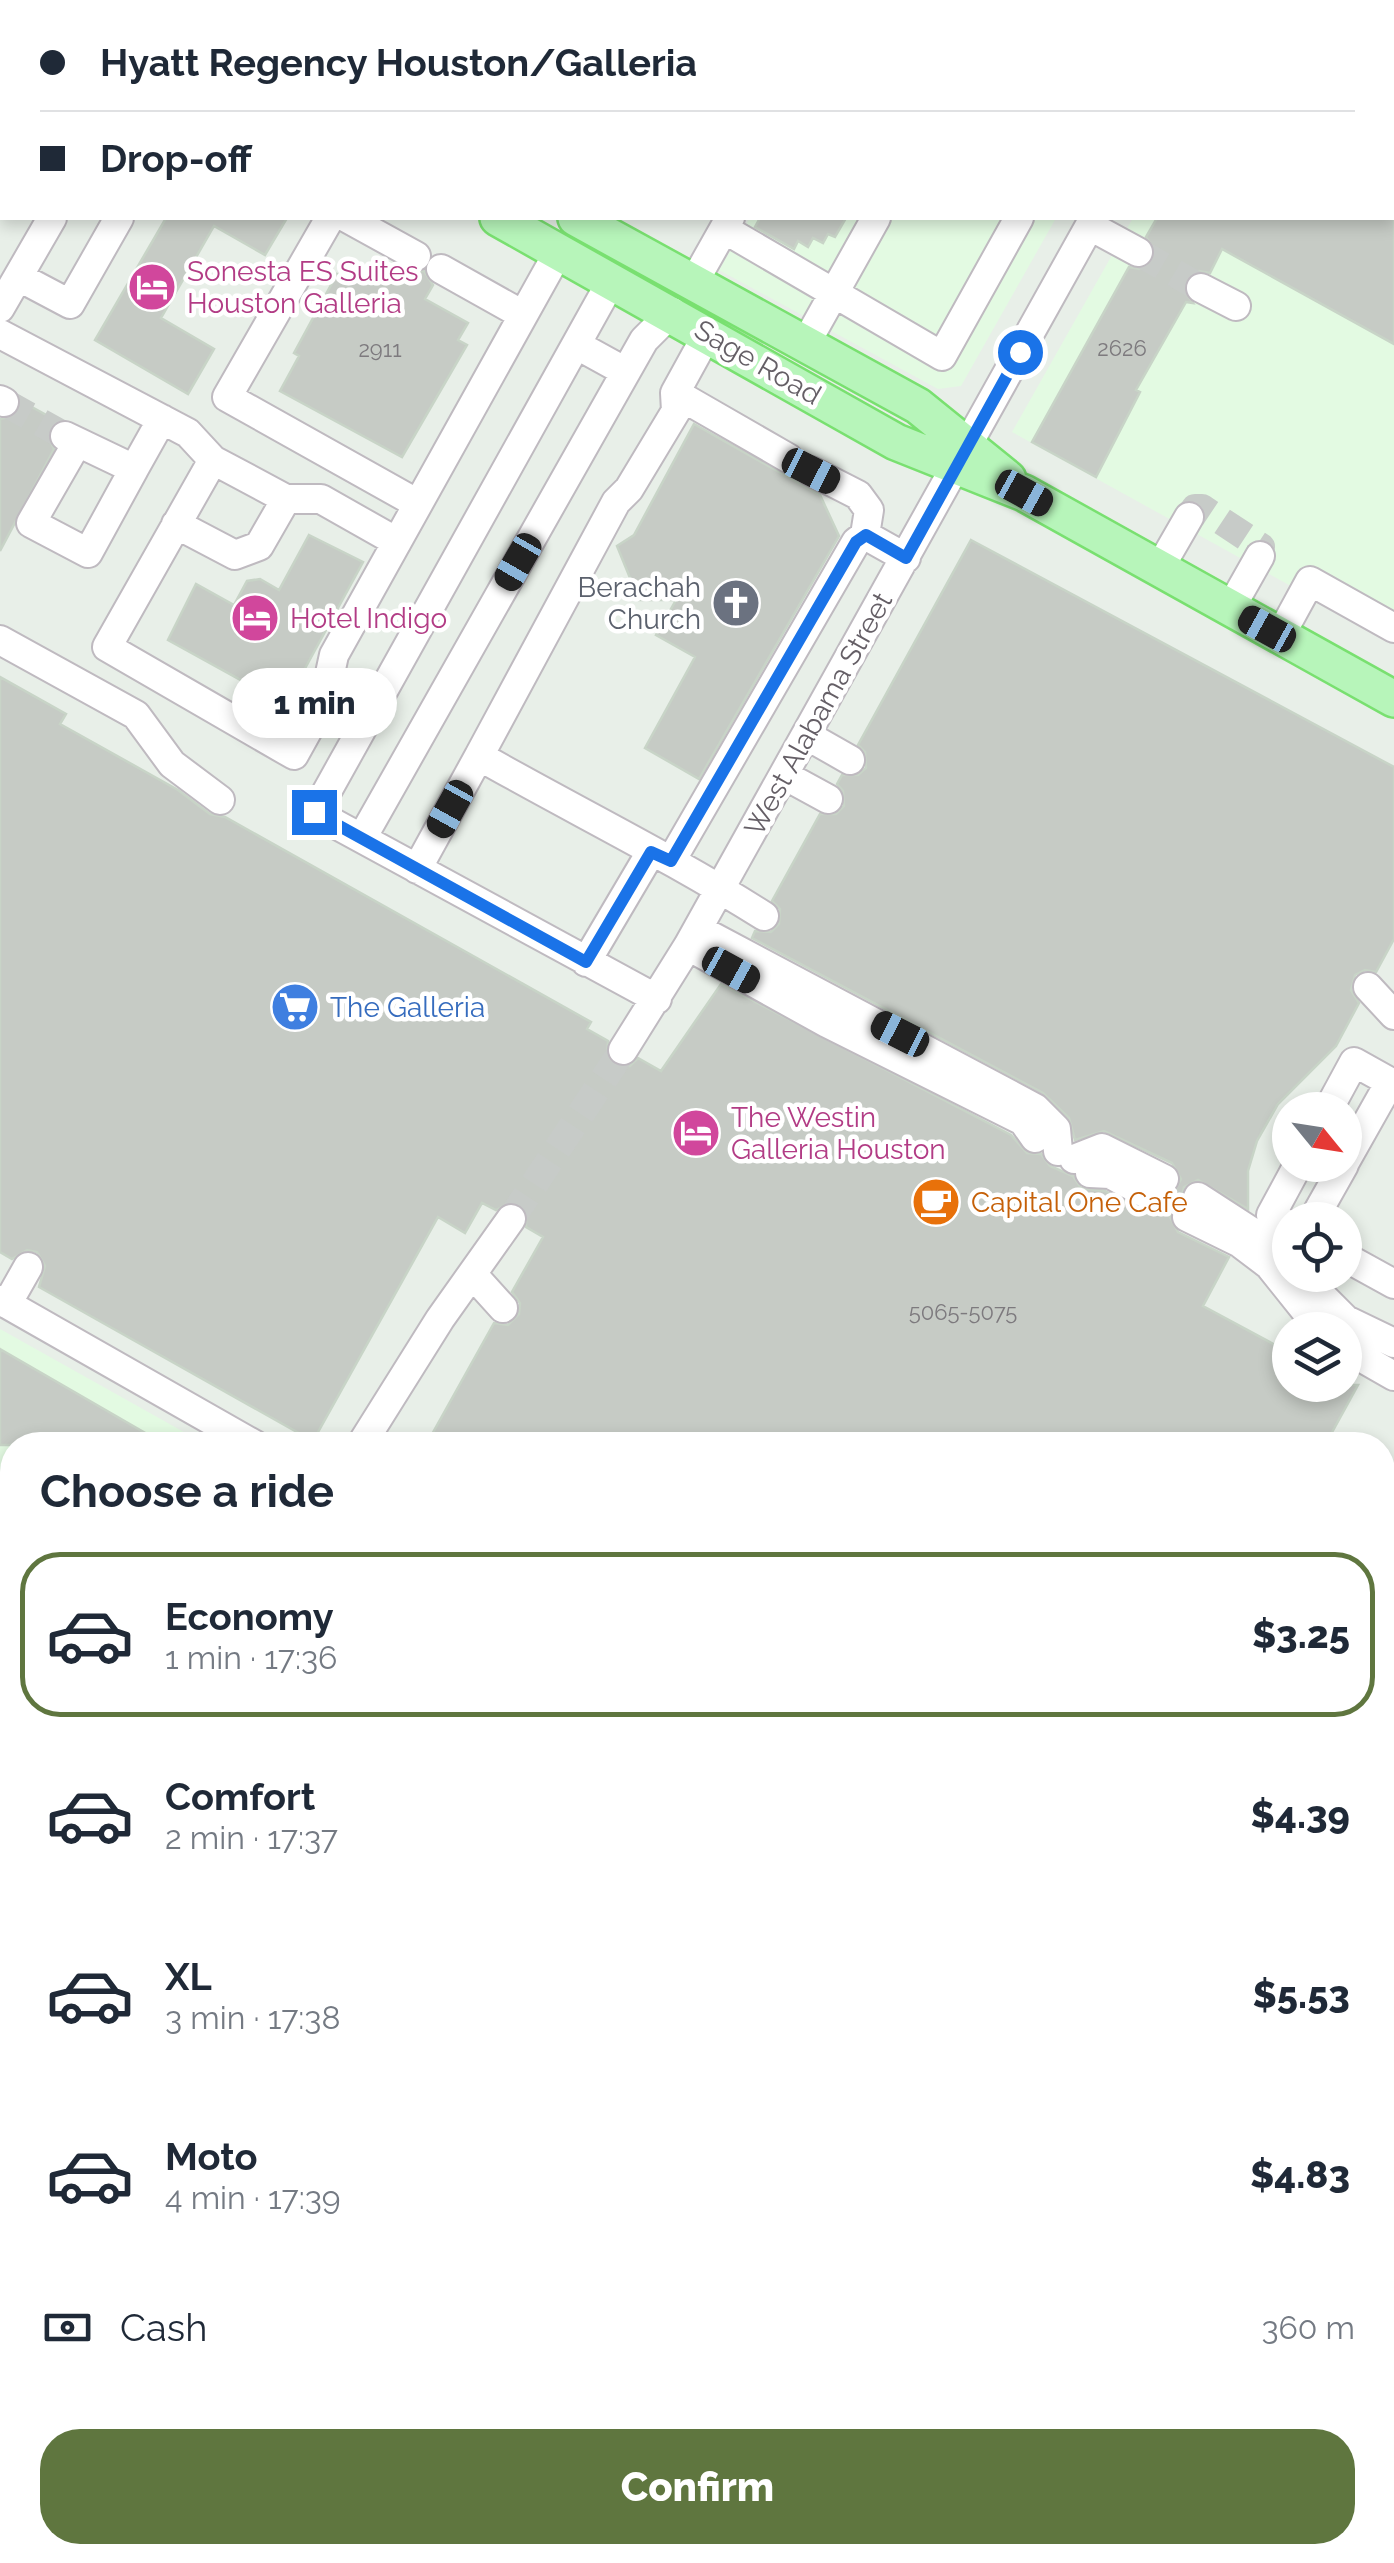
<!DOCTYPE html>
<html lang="en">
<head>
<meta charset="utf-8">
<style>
  body { margin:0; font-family:Raleway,sans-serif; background:#f6f6f7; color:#1f2937; height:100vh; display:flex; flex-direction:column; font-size:38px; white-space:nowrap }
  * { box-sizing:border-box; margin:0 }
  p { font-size:32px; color:#747a83 }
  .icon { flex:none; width:55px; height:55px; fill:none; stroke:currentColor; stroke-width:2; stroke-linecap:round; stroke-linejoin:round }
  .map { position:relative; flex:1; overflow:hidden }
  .sheet { position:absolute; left:0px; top:1432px; width:1395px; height:1132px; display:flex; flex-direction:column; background:#fff; border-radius:40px 40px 0 0; box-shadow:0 5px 15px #0003 }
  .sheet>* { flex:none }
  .top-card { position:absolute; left:0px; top:0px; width:1395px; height:220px; box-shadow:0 5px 15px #0003; display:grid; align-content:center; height:220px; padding:0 40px; background:#fff }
  .needle { width:65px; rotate:120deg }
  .tools { position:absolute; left:1272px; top:1092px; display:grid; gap:20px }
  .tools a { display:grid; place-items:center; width:90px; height:90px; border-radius:50%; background:#fff; box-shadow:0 5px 15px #0003; font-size:50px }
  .end { position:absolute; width:45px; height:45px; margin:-22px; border:12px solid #1a73e8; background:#fff; box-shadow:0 0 0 5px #fff }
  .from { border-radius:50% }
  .bubble { position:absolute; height:70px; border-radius:35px; background:#fff; box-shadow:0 5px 15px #0003; font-size:32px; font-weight:800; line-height:70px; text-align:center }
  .car { position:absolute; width:30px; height:60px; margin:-30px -15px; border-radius:12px; box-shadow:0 0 8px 2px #0007; background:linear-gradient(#222 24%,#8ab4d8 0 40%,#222 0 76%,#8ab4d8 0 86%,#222 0) }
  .top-card b { display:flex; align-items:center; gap:35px; height:95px; font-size:38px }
  .top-card b+b { border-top:2px solid #e0e1e3 }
  .top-card i { width:25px; height:25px; background:#1f2937 }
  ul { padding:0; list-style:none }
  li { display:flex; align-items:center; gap:30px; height:165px; margin:0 20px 15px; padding:0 20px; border:5px solid transparent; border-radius:40px }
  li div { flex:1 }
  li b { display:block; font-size:38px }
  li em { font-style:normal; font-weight:800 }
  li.on { border-color:#5f763f }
  li>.icon { width:90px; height:90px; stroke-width:1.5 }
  h2 { padding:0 40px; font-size:45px; line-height:120px }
  .pay { display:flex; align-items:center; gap:25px; height:110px; padding:0 40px; font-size:38px }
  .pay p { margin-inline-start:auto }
  .button { display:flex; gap:20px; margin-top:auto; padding:20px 40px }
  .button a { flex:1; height:115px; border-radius:40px; background:#5f763f; color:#fff; font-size:40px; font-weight:800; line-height:115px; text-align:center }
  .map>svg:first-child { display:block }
</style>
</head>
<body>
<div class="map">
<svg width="1394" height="2563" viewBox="0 0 1394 2563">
  <rect width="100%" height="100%" fill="#e8efe8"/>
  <path fill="#e3fae2" d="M1255,0H1394V643L1012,432L1133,218H1392V2Z
    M750,218H1056L961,386L938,389L719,270Z
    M0,1329L207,1445H12L10,2005L0,1999Z
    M1383,1987L1394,1993V2563H1201L1182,2553L1382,2552Z
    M12,2145V2552H692L717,2563H0V2147Z"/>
  <path fill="#c8dee3" d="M1389,1656L1394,1659V1774L1383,1794V1670Z"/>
  <path fill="#c6cbc5" stroke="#c8d4c7" stroke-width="2.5" d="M166,218H287L265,255L214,226L161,318L214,349L188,394L95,340Z
    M760,218H846L835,237L828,234L823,243L813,238L808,247L798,241L794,249L755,227Z
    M1157,218H1394V344L1222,249L1210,273L1199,271L1186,279L1184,290L1193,303L1186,302L1136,390L1140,392L1096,477L1032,442L1129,267L1139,269L1153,261L1155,251L1146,237Z
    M355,261L400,285L408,271H424L433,285L425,299L468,323L458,340L467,345L402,457L280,391L299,356L294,353L337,274L345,278Z
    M21,401L57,421L48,436L54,449L0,551V419L14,416Z
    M694,424L820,495L839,536L699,779L645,748L695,657L656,635L676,600H639L617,546L634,535Z
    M309,535L363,562L290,696L275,699L168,640L196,584L234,605L247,581L260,579L279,590Z
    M971,540L1394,767V939L1376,972L1365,970L1355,975L1351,990L1359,1003L1336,1046L1278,1104L1257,1141L1248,1171V1209L1198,1180L1184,1187L1181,1201L1170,1217L1178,1232L1229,1257L1203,1306L1290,1353V1385H1358L1325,1445H426L494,1323L508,1325L519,1314L520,1303L512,1292L543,1237L526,1227V1211L512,1202L496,1210L482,1203L465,1233L438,1217L313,1441L39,1287L45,1266L37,1252L27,1250L12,1259L0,1252V677L66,714L60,724L178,790L210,814L225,817L591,1022L587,1029L608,1041L607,1057L615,1065L630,1066L638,1058L661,1071L721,984L1011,1135L1027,1153L1041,1154L1050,1166L1073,1176L1081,1188L1105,1191L1147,1214L1164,1212L1181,1179L1172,1163L1104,1131L1075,1140L1069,1118L1043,1093L752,938L755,931L771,932L779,924L780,909L772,901L820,814H836L844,806L843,791L837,784L842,775H858L866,768L865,752L858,745Z
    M0,1349L166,1445H0Z"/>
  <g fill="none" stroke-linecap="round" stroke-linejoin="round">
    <path stroke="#c7cbc8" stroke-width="28" stroke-dasharray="28 14" stroke-linecap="butt" d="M1138,252L1201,288
      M4,402L65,436
      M1189,517L1195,508H1202L1261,547L1260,556
      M511,1219L623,1050"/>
    <g stroke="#bfbac0" stroke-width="32">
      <path id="minor" d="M1097,0L1101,2
        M851,2L853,0
        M1000,2L1001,0
        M1139,2L1140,0
        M1214,2L1215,0
        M1392,112H1394
        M0,188L2,184
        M330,218L227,397L418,504
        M347,218L416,256
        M1090,226L1138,252
        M724,229L942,356L1019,218
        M441,269L523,315
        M19,277L70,304L119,218
        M612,280L315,813L657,999
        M694,282L730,218
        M1201,288L1236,306
        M0,308L52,218
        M0,334L188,433L213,460L286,499H321L397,542
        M806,343L876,218
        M577,345L626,372
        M675,393L788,458
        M0,400L4,402
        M65,436L134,469L162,419
        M77,443L31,523L88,553L134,469
        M213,460L107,647L294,755L324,701L334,655L559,251
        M811,471L858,495L869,510L865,535
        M176,524L235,555L259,546L286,499
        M1159,569L1189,517
        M1230,609L1260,556
        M1280,636L1310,581L1394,628
        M0,640L136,715L172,764L220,800
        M806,735L850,760
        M479,756L616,502L629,489L676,411L675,393L708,333
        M784,775L828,799
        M362,838L644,340L672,312
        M671,861L856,542L865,535L906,558
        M417,869L479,756C574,810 672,858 764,916
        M698,929L1035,1108L1056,1129L1058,1151
        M688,946L827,1023L1023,1121L1035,1138
        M586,962L651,852
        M1368,987L1394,1015
        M623,1050L688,946L1094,218
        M1328,1110L1354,1062L1390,1082
        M1074,1159L1102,1148L1164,1179
        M1345,1162L1390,1082L1394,1084
        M1090,1173L1110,1174L1154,1198
        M1198,1197L1275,1247
        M1187,1217L1240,1243L1269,1265L1321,1330
        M1313,1220L1344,1165
        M1290,1226L1271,1215L1298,1165
        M1345,1257L1394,1284
        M1301,1275L1346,1320L1394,1343
        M474,1276L503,1308
        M0,1300L255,1445
        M7,1304L28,1267
        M1345,1348L1394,1376
        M361,1445L440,1319L511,1219
        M1382,1631L1394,1638
        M0,1682L12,1689
        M0,2059L12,2036
        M989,2552L1031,2563
        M1050,2552L1080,2563
        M523,2563L527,2552"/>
    </g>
    <g stroke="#79e070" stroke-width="40">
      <path id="major" d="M85,0L89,2
        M153,0L159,2
        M498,218L896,442L1024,493L1394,699
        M576,218L918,406L1008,479
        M1382,1519L1394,1495
        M1382,1615L1394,1592
        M0,2025L12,2032
        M0,2104L12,2111
        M778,2552L788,2563
        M857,2552L905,2563
        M1140,2552L1159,2563"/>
    </g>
    <use href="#minor" stroke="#fff" stroke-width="28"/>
    <use href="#major" stroke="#b7f5ba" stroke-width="35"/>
  </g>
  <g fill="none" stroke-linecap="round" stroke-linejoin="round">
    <path stroke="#1a73e8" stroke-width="12" d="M314,812L586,962L651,852L671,861L856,542L866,535L906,558L1020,352"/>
  </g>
  <defs>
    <g id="hotel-disc" transform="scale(2.5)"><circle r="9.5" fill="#d1479c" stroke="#fff"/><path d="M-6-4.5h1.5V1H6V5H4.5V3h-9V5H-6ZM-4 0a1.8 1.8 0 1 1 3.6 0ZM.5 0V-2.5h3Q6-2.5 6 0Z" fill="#fff"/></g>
    <g id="church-disc" transform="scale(2.5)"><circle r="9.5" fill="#6b7280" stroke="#fff"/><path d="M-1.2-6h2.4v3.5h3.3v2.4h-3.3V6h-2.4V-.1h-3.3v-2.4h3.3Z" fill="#fff"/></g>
    <g id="supermarket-disc" transform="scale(2.5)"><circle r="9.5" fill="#3f7fe0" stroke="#fff"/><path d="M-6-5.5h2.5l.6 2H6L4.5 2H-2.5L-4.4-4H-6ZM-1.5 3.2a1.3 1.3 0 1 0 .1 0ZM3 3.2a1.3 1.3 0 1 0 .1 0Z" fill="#fff"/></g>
    <g id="cafe-disc" transform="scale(2.5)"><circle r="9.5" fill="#e8710a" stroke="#fff"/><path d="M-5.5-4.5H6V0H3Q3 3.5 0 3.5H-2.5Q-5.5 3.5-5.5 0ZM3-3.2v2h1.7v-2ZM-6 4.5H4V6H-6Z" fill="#fff"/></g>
  </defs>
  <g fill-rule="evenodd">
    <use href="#hotel-disc" x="152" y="287"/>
    <use href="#church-disc" x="736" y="603"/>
    <use href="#hotel-disc" x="255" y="618"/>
    <use href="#supermarket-disc" x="295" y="1007"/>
    <use href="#hotel-disc" x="696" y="1133"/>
    <use href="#cafe-disc" x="936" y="1202"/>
  </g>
  <g text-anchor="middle" stroke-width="9" stroke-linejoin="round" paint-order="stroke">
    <g font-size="22" fill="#7d7a7e">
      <text x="1122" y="356">2626</text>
      <text x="380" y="357">2911</text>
      <text x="963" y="1320">5065-5075</text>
    </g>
    <g font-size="28" fill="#b23c85" stroke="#fff" text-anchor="start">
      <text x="187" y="281">Sonesta ES Suites<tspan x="187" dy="32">Houston Galleria</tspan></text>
      <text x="290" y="628">Hotel Indigo</text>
      <text x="731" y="1127">The Westin<tspan x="731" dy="32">Galleria Houston</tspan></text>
    </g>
    <g font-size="28" fill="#655f66" stroke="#fff">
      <text transform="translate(758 362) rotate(30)" y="10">Sage Road</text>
      <text transform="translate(818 714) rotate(-61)" y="10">West Alabama Street</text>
    </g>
    <g font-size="28" fill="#5b616d" stroke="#fff" text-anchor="end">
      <text x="701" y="597">Berachah<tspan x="701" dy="32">Church</tspan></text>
    </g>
    <g font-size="28" fill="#366cbe" stroke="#fff" text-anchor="start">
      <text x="330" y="1017">The Galleria</text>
    </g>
    <g font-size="28" fill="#c56008" stroke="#fff" text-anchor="start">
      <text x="971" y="1212">Capital One Cafe</text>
    </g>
  </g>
</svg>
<div class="tools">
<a><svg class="needle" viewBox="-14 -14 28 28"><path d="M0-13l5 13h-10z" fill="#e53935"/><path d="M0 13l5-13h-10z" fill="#747a83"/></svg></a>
<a><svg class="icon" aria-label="locate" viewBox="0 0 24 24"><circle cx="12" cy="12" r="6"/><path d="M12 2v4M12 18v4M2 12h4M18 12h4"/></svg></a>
<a><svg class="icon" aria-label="layers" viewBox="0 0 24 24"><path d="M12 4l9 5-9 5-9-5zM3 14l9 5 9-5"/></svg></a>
</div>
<i class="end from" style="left:1020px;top:352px"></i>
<i class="end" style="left:314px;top:812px"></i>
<div class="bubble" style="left:232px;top:668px;width:165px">1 min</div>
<i class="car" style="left:811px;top:471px;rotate:117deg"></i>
<i class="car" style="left:1024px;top:493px;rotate:119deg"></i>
<i class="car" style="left:518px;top:562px;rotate:210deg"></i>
<i class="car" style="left:1267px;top:629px;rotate:299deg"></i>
<i class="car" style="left:450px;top:809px;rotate:209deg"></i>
<i class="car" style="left:731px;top:970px;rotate:119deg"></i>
<i class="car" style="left:900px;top:1034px;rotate:297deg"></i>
<div class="top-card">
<b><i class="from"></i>Hyatt Regency Houston/Galleria</b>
<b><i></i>Drop-off</b>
</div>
<section class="sheet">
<h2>Choose a ride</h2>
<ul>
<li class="on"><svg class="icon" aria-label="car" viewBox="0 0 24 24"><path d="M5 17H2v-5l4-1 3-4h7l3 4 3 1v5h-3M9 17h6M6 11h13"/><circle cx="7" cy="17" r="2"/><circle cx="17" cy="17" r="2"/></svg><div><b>Economy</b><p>1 min · 17:36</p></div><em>$3.25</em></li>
<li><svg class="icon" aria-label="car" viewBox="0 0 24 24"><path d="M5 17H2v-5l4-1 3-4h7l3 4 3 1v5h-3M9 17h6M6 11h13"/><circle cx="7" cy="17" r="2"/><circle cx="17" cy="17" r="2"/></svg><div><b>Comfort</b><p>2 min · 17:37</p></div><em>$4.39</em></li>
<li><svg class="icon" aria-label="car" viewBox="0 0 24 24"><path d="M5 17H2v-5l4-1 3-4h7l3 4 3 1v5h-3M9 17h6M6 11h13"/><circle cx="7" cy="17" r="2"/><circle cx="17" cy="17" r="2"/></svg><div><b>XL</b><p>3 min · 17:38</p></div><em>$5.53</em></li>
<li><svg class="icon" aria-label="car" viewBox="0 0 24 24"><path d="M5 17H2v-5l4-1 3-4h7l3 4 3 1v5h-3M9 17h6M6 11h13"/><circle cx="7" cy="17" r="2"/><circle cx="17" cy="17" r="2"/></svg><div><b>Moto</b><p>4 min · 17:39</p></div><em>$4.83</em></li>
</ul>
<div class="pay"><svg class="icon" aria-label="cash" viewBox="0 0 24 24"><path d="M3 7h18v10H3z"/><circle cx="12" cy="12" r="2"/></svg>Cash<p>360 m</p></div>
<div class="button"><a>Confirm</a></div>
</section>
</div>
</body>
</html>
